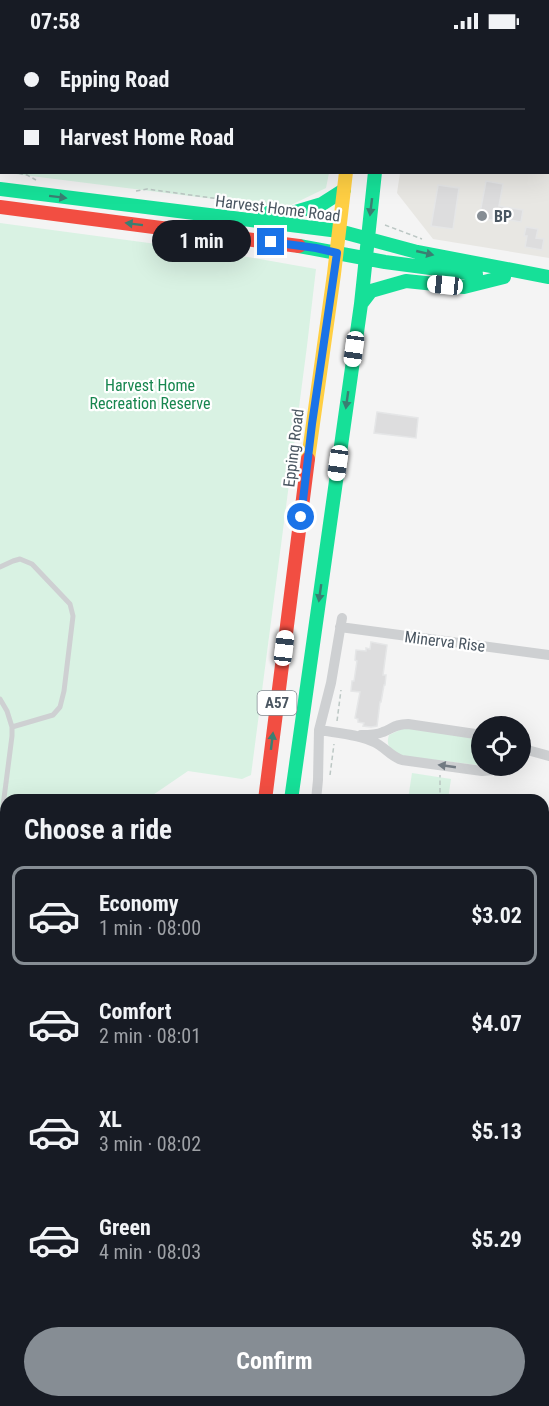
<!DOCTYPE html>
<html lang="en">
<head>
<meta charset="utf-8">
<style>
  body { margin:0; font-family:"Roboto Condensed",sans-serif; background:#20242c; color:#f1f3f6; height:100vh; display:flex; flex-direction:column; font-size:22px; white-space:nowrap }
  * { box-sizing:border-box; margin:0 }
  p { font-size:20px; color:#9ea1a6 }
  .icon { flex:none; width:33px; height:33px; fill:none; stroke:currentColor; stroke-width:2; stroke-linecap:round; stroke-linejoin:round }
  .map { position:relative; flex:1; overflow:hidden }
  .drawer { position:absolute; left:0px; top:752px; width:549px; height:614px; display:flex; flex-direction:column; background:#171b24; border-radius:18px 18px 0 0; box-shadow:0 6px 24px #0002 }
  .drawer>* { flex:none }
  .guide { position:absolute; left:0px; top:0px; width:549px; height:132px; box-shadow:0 6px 24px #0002; display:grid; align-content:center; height:132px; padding:0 24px; background:#171b24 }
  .fabs { position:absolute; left:471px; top:674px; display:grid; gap:12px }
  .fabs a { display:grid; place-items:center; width:60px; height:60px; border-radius:50%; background:#171b24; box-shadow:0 6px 24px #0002; font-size:30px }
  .end { position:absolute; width:27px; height:27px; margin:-14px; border:8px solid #1a73e8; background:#fff; box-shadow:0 0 0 3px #fff }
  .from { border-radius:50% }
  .bubble { position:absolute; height:42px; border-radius:21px; background:#171b24; box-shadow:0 6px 24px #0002; font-size:20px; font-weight:700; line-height:42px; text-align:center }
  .car { position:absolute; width:18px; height:36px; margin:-18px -9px; border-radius:8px; box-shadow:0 0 4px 2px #0007; background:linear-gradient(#fff 24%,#345 0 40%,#fff 0 76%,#345 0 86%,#fff 0) }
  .guide b { display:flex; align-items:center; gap:21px; height:57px; font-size:22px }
  .guide b+b { border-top:2px solid #363941 }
  .guide i { width:15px; height:15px; background:#f1f3f6 }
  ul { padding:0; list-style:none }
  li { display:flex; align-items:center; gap:18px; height:99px; margin:0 12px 9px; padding:0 12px; border:3px solid transparent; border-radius:12px }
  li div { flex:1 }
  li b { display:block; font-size:22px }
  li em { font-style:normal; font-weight:700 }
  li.active { border-color:#868d94 }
  li>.icon { width:54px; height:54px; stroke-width:1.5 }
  h2 { padding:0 24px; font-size:27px; line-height:72px }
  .button { display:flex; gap:12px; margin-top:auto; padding:12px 24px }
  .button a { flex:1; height:69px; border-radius:36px; background:#868d94; color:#fff; font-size:24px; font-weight:700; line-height:69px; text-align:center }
  .status { display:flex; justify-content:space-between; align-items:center; height:42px; padding:0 30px; background:#171b24; direction:ltr }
  .status svg { height:16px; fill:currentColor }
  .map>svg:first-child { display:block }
</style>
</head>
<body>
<div class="status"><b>07:58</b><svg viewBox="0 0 49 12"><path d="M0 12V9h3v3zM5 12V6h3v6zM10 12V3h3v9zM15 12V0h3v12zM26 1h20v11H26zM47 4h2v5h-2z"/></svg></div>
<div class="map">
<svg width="549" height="1364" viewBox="0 0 549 1364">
  <rect width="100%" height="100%" fill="#f4f4f4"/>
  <path fill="#e8e7e3" d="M548,107L549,109V216L433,197L397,151L400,131L548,130Z
    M0,936L6,937V1082L0,1081Z"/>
  <path fill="#e6e5e6" d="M0,1128L6,1129V1221L0,1220Z"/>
  <path fill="#d9f2e3" d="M0,0H347V2H2L1,130H0Z
    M414,0H549V109L548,107V2L413,1Z
    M7,131H329L326,146L285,166Z
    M0,181L231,212L316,227L307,304L251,733L242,737L188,729L147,757L6,758V794L0,793Z
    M404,686L481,696L482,723H494L486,724L402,714C392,709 385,705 389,693Z
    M412,731L451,737L448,757H408Z
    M0,1220L6,1221V1359H25L22,1362L0,1359Z
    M53,1359H147L146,1364H55Z"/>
  <path fill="#ddddde" stroke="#e5e6e7" stroke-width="1.5" d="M486,139L503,142L499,164L523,168L521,180L497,176V179L479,176Z
    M438,143L459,146L453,187L431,184Z
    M526,185L538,187L536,196L544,197L542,208L525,205L527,194H524Z
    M377,370L418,376L416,396L374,391Z
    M371,600L387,603L383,633H386L385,643H384L381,660H380L377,684L371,685L363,684L364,681L358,680V677L355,676L360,650L351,649L352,639H354L357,619L355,618L356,608L366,609V606L370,607Z"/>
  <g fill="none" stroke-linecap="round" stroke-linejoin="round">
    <path stroke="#bcc7c4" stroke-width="1.5" stroke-dasharray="4.5 3" stroke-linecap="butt" d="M548,38L549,39
      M0,129H2
      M11,130L27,133L36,138
      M136,149L147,147L256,162
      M385,183L422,197
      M337,679L341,648
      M330,733L334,702
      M440,758V733
      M244,1364L245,1359"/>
    <path stroke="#ced0d2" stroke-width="5" d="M0,525L13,519L20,517L32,522L70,562L73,574L64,649L60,665L53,673L12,685
      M0,657L7,669L12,685V694L2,772L0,778
      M3,773L6,794
      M525,1359L549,1362
      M235,1364L236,1359
      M446,1364V1359
      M506,1364V1359"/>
    <path stroke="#ced0d2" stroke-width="10" d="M340,585L549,613
      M319,688C337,691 358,692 374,700C385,705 391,715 402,718L482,729L494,728L504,723
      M361,693C369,693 376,693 383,690C393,686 396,682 408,682L482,693
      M520,706L549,714
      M316,758L318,738L319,688L331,641L342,576
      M0,793L6,796
      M0,824L5,812
      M549,888C545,912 544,935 549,959
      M0,919L6,920
      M543,1023H549
      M548,1122L549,1153
      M543,1227L545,1225
      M0,1234L6,1235
      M0,1318H6
      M39,1364L40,1359
      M158,1364V1359"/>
    <path stroke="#16e098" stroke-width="14" d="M0,147L339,189L417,210L549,235
      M265,171H292L322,162L344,148
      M299,204L385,220L476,232
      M361,262L371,249L406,239L464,245L504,235
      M291,758L361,262L375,130
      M0,1100L6,1101
      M543,1163L549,1166
      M548,1189L547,1205L549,1214
      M183,1364L184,1359
      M210,1364L211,1359"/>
    <path stroke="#ffcf43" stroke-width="14" d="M364,0V2
      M391,0V2
      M308,417L334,232L346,130"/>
    <path stroke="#f24e42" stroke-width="14" d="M0,165L299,204
      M265,758L308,417"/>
  </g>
  <defs><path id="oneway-solid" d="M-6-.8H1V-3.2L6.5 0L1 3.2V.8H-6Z" transform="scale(1.5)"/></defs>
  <g fill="#3a7f72">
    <use href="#oneway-solid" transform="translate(58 155) rotate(7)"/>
    <use href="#oneway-solid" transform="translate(371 165) rotate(97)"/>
    <use href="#oneway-solid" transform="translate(134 182) rotate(-173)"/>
    <use href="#oneway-solid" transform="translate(425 211) rotate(13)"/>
    <use href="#oneway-solid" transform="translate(347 358) rotate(98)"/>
    <use href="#oneway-solid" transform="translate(320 551) rotate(98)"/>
    <use href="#oneway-solid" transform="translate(272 699) rotate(-83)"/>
  </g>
  <use fill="#727b83" href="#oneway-solid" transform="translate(447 724) rotate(-172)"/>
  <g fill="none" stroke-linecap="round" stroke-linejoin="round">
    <path stroke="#1a73e8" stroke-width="8" d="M271,200L316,206L337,211L312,382L301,475"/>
  </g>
  <circle fill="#868d94" stroke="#fff" stroke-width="2" cx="482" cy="174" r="6"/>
  <g text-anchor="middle" stroke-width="4.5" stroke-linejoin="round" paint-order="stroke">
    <rect fill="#fff" stroke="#808990" stroke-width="1.5" x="257.5" y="649" width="39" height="24" rx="4.5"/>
    <g font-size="15" font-weight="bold" fill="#4a5661">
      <text x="277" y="666">A57</text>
    </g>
    <g font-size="16" fill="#4a5661" stroke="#fff">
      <text transform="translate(278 166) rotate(7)" y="6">Harvest Home Road</text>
      <text transform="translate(293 406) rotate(-83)" y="6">Epping Road</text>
      <text transform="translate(445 599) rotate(7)" y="6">Minerva Rise</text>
    </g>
    <g font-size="16" font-weight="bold" fill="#4a5661" stroke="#fff" text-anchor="start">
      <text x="494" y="180">BP</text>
    </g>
    <g font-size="16" fill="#17864f" stroke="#fff">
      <text x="150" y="349">Harvest Home<tspan x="150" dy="18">Recreation Reserve</tspan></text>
    </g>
  </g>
</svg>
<div class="fabs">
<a><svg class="icon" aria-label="locate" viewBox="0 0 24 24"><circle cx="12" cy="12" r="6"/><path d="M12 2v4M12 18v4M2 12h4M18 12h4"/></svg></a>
</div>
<i class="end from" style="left:301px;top:475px"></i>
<i class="end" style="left:271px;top:200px"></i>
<div class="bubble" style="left:152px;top:178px;width:99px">1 min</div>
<i class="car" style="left:445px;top:243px;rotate:276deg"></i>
<i class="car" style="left:354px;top:307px;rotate:188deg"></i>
<i class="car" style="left:338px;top:421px;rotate:188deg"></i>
<i class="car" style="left:284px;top:606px;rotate:7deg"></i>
<div class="guide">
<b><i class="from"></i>Epping Road</b>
<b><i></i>Harvest Home Road</b>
</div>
<section class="drawer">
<h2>Choose a ride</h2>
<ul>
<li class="active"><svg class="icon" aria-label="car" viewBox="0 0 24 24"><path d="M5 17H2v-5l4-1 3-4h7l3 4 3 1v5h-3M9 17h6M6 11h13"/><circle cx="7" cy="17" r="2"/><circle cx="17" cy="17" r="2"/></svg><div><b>Economy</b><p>1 min · 08:00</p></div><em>$3.02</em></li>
<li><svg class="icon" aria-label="car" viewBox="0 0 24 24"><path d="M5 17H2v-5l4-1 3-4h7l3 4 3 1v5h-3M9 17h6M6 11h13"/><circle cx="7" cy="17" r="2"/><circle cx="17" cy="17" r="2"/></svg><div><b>Comfort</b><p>2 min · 08:01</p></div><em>$4.07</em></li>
<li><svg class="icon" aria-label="car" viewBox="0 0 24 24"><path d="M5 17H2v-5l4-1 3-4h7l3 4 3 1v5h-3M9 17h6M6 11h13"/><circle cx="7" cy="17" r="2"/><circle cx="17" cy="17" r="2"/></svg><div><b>XL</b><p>3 min · 08:02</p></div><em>$5.13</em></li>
<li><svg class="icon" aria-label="car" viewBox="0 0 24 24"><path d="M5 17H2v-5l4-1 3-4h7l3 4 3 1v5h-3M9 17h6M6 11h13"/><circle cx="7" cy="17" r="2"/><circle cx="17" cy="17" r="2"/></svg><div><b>Green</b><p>4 min · 08:03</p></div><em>$5.29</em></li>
</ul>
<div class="button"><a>Confirm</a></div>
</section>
</div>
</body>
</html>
